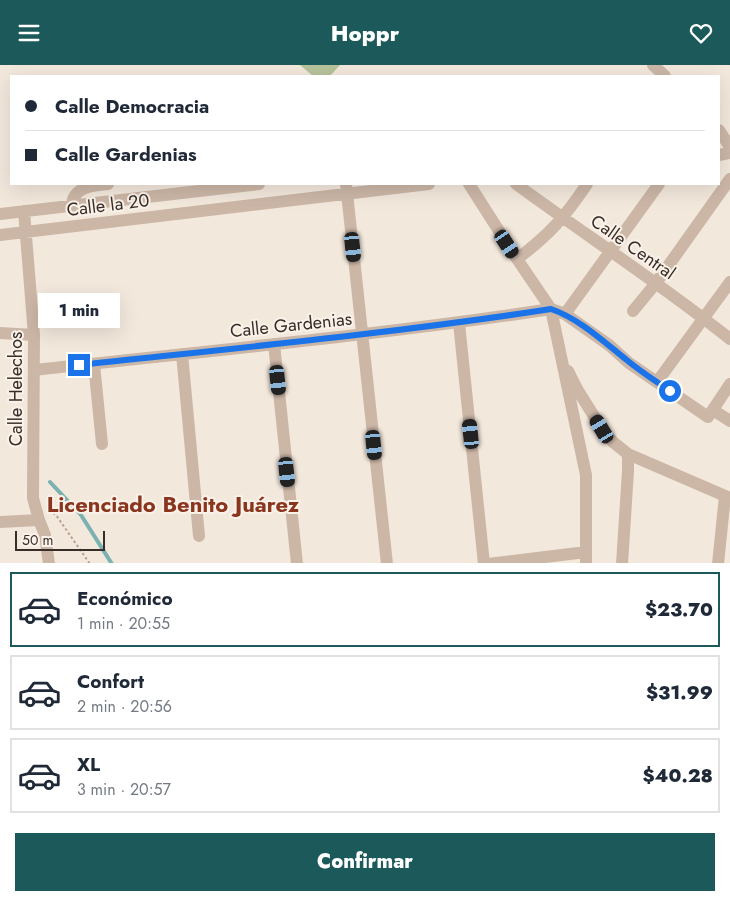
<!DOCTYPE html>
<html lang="es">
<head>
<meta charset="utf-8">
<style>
  body { margin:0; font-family:Jost,sans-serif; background:#f6f6f7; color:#1f2937; height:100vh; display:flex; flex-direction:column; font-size:19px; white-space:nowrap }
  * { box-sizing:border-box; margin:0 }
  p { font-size:16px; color:#747a83 }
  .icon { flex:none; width:28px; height:28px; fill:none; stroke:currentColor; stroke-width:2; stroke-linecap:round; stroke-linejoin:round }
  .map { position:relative; height:498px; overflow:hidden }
  .side { display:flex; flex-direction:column; background:#fff; flex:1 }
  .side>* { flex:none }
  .hud { position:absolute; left:10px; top:10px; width:710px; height:110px; border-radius:0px; box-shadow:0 5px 20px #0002; display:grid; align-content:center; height:110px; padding:0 15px; background:#fff }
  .scale { position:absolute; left:15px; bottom:12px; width:90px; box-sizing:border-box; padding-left:5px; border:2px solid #382d28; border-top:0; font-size:14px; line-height:18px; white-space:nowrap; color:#382d28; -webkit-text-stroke:4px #faf2e9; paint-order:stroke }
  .end { position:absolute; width:22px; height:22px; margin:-11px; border:6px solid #1a73e8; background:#fff; box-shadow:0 0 0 2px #fff }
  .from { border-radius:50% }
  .bubble { position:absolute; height:35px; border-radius:0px; background:#fff; box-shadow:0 5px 20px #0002; font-size:16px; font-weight:800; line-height:35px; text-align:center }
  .car { position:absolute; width:15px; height:30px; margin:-15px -8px; border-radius:6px; box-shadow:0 0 4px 1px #0007; background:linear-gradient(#222 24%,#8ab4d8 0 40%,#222 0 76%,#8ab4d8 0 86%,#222 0) }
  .hud b { display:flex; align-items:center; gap:18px; height:48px; font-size:19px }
  .hud b+b { border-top:1px solid #e0e1e3 }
  .hud i { width:12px; height:12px; background:#1f2937 }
  ul { padding:9px 0 0; list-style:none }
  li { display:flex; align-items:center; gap:15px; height:75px; margin:0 10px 8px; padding:0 5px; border:2px solid #e0e1e3; border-radius:0px }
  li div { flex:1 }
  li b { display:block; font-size:19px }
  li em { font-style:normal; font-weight:800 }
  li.active { border-color:#1c595b }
  li>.icon { width:45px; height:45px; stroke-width:1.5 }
  .primary-button { display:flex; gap:10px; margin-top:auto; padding:10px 15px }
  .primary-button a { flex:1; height:58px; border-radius:0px; background:#1c595b; color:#fff; font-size:20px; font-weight:800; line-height:58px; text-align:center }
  header { display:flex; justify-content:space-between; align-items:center; height:65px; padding:0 15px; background:#1c595b; color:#fff; font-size:22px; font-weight:800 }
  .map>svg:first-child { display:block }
</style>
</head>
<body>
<header><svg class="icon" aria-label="menu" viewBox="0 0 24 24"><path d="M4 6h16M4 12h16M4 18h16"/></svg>Hoppr<svg class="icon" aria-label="heart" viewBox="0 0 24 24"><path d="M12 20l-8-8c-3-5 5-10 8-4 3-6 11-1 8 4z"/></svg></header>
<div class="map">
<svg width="730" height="499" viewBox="0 0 730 499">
  <rect width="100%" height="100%" fill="#f3e8dc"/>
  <path fill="#b7c39b" d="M300,0H340L330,11H313Z"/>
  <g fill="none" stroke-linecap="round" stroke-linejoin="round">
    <path stroke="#7ab1b1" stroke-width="4" d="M50,417L81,450L112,499"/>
    <path stroke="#b8a191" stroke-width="2" stroke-dasharray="2.5 2.5" stroke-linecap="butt" d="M49,445L56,450L90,499"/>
    <path stroke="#ccb7a7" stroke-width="12" d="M653,0L665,11
      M719,65L730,82
      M719,90L730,88
      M346,119L387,499
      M469,119L517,194L551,244L565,249L609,280L629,298L708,352L730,319
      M516,119C587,171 661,219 730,274
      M72,141C72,122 94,120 108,119
      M24,146L34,270L33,433L39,455L45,470L49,499
      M0,149L259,119
      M0,170L429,119
      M517,194C549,170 565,152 587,119
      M633,246L656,218L730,114
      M565,249L659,119
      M459,258L484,499
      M0,268L34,270
      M274,279L297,499
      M182,289L199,471
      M94,299L102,379
      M34,305C207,286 380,270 551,244L586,410V499
      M568,306L577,324L602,364L613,377L628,389L730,433
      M657,317L730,217
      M713,345L730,356
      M0,457L39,455
      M488,499L586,487
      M622,499L628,406V389
      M718,499L725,431"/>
  </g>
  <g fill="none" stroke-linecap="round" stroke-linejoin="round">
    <path stroke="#1a73e8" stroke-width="6" d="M79,300C237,283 395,268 551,244C580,254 604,277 628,296C641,307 656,316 670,326"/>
  </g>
  <g text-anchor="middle" stroke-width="4" stroke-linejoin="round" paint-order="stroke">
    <g font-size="18" fill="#382d28" stroke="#faf2e9">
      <text transform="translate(108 140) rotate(-7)" y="6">Calle la 20</text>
      <text transform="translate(633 182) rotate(35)" y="6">Calle Central</text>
      <text transform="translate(291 260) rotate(-6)" y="6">Calle Gardenias</text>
      <text transform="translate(16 324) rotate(-90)" y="6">Calle Helechos</text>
    </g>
    <g font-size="22" font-weight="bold" fill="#8a351e" stroke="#faf2e9">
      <text x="173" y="447">Licenciado Benito Juárez</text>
    </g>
  </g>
</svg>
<div class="scale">50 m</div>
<i class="end from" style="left:670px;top:326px"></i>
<i class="end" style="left:79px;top:300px"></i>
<div class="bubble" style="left:38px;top:228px;width:82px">1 min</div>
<i class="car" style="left:507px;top:179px;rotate:147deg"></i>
<i class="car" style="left:353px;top:182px;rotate:174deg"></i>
<i class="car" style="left:278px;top:315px;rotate:174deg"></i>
<i class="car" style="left:602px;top:364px;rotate:329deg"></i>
<i class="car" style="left:471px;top:369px;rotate:354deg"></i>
<i class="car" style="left:374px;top:380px;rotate:174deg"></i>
<i class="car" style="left:287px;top:407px;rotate:174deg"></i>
<div class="hud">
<b><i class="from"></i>Calle Democracia</b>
<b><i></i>Calle Gardenias</b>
</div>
</div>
<section class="side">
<ul>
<li class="active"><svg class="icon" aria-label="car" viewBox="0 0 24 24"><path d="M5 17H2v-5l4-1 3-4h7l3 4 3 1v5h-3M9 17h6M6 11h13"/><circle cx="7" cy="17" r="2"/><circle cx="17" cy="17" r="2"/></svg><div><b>Económico</b><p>1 min · 20:55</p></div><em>$23.70</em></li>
<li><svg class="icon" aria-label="car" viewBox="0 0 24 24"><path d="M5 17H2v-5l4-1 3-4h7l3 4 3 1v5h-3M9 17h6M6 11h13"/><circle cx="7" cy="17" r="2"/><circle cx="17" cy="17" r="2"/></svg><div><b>Confort</b><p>2 min · 20:56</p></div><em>$31.99</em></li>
<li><svg class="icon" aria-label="car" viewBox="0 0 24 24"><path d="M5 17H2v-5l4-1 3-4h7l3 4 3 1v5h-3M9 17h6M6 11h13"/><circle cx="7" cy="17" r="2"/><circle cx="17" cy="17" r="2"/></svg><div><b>XL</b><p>3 min · 20:57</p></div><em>$40.28</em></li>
</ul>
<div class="primary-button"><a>Confirmar</a></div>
</section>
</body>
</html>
